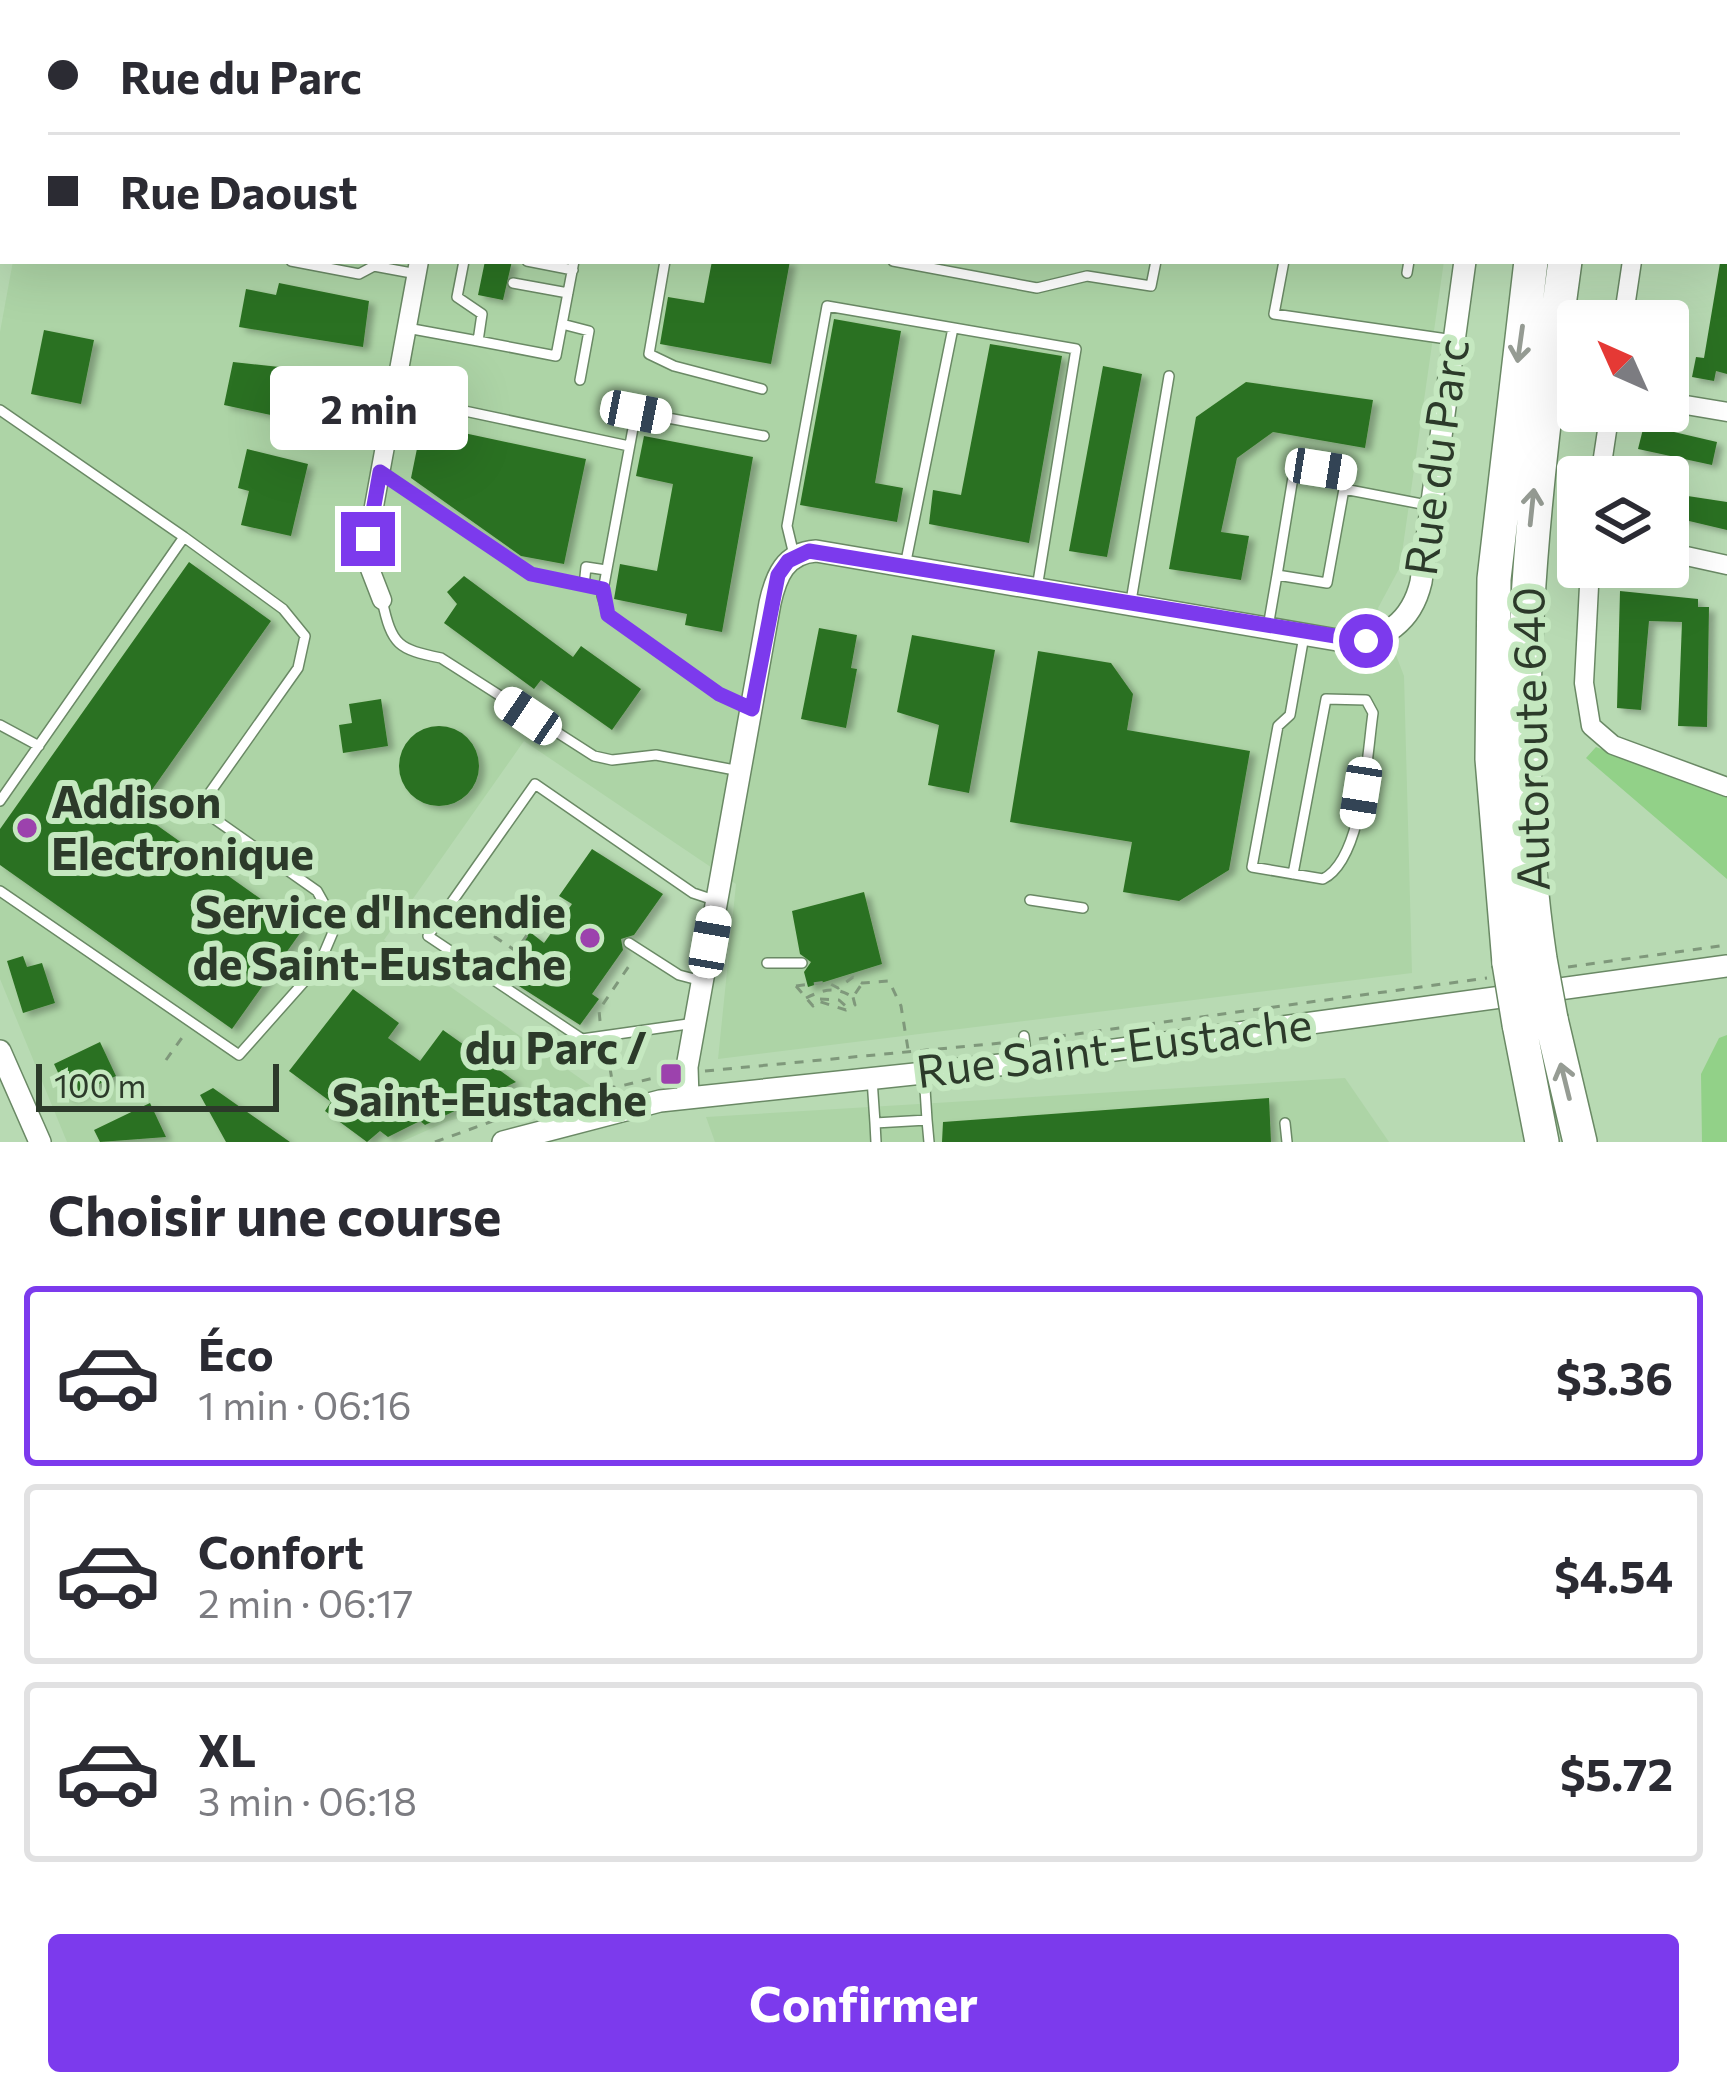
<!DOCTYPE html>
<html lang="fr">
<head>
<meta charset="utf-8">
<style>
  body { margin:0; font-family:Commissioner,sans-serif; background:#f7f7f7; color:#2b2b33; height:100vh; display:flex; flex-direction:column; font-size:45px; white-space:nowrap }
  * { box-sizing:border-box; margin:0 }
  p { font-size:39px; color:#7c7c81 }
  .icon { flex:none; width:66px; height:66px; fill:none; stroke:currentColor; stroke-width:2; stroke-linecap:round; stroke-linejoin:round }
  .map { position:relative; height:1142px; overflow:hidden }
  .drawer { display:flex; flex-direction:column; background:#fff; flex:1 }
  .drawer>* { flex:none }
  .top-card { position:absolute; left:0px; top:0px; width:1728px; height:264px; box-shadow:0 12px 48px #0002; display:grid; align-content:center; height:264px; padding:0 48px; background:#fff }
  .needle { width:78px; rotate:315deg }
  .buttons { position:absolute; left:1557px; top:300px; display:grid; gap:24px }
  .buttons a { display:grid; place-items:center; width:132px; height:132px; border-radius:12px; background:#fff; box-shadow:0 12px 48px #0002; font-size:60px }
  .scale { position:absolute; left:36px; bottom:30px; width:243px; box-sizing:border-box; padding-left:12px; border:6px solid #2c3a2a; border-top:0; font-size:33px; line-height:42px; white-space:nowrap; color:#2c3a2a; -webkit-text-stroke:9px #c5e8c0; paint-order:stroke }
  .end { position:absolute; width:54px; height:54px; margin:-27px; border:15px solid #7c3aed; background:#fff; box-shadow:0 0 0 6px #fff }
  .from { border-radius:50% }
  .bubble { position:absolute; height:84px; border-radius:12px; background:#fff; box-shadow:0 12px 48px #0002; font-size:39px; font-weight:700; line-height:84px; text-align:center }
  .car { position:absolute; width:36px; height:72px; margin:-36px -18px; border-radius:15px; box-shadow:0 0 9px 3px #0007; background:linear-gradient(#fff 24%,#345 0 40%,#fff 0 76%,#345 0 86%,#fff 0) }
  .top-card b { display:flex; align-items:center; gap:42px; height:114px; font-size:45px }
  .top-card b+b { border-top:3px solid #e1e1e2 }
  .top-card i { width:30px; height:30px; background:#2b2b33 }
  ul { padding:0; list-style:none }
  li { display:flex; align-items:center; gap:36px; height:180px; margin:0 24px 18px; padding:0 24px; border:6px solid #e1e1e2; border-radius:12px }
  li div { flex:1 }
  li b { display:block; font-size:45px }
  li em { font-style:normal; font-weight:700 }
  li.selected { border-color:#7c3aed }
  li>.icon { width:108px; height:108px; stroke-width:1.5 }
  h2 { padding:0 48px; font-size:54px; line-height:144px }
  .action { display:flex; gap:24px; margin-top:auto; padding:24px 48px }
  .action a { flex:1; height:138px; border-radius:12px; background:#7c3aed; color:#fff; font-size:48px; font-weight:700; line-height:138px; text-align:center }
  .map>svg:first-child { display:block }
</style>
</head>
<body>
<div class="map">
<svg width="1727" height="1142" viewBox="0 0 1727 1142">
  <defs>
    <filter id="shadow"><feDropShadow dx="6" dy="4" stdDeviation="3" flood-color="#0004"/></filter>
  </defs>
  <rect width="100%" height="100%" fill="#b8dab3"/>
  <path fill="#add4a6" d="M60,0H1480L59,3Z
    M13,261H1444L1400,567L1378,608L1404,676L1412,973L718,1059L736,884L524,741L384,940L591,1086L448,1121L401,1142H67L0,979V332Z
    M1345,1078L1389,1142H715L706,1117Z"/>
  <path fill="#92d188" d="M1596,747L1727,797V879L1586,758Z
    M1727,1035V1142H1702L1701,1074L1719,1038Z"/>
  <path fill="#2c7121" filter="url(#shadow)" d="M485,261H512L503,300L478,295Z
    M712,261H790L771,364L660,344L668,297L704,303Z
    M1720,263H1727V374L1716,371L1714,381L1692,377L1696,357L1704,358Z
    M279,283L369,301L363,347L239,327L246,289L276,295Z
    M834,319L901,331L875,483L903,488L897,522L800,505Z
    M44,330L94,340L81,404L31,394Z
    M990,344L1062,356L1029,543L929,524L933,490L961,495Z
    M233,362L298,369L295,380L350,392L341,430L224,405Z
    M1103,366L1142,374L1107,557L1069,551Z
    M1246,382L1373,400L1365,448L1273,432L1237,458L1221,532L1249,536L1241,580L1169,569L1196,417Z
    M422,424L586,459L564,564L521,556L411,478Z
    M1644,425L1717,442L1712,465L1638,449Z
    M644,436L753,457L722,632L685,625L687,614L614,599L620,564L657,571L673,484L636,476Z
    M247,449L308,464L291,536L241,525L249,491L238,488Z
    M1668,493L1727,502V530L1668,516Z
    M189,562L271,621L137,811L303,929L232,1029L0,865V829Z
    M464,576L573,657L581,646L641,689L612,730L541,680L534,689L444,623L457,604L447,592Z
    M1620,591L1698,599V607H1709L1707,727L1678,726L1682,622L1649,621L1641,710L1617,708Z
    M819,628L857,635L851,668L857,669L846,728L801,719Z
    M912,635L995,650L969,793L928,785L939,725L897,712Z
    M1038,651L1111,663L1133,694L1127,730L1250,751L1229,870L1179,901L1123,892L1132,842L1010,822Z
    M381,699L388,746L343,753L339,725L352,723L349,704Z
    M399 766a40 40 0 1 1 80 0a40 40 0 1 1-80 0Z
    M592,849L663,894L634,935L621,939L623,950L592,994L599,999L580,1025L500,974L530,932L544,943L572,904L559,896Z
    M864,892L882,964L808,987L804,972L811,962L800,954L792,911Z
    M23,956L27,967L42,963L55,1003L23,1013L7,961Z
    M353,989L399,1023L388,1038L420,1061L443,1030L516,1082L425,1125L420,1121L388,1137L380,1131L367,1142L325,1111L331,1102L289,1071Z
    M100,1042L116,1076L70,1098L54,1064Z
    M213,1088L290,1142H226L200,1095Z
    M1269,1098L1271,1142H942L943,1122Z
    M150,1103L166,1137L100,1142L94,1130Z"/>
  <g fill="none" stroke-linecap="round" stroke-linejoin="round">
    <g stroke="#6a8965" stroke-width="12">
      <path id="service" d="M97,3L98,0
        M719,3L720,0
        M1008,3V0
        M1203,3L1205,0
        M1309,3L1310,0
        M1435,3V0
        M291,261L359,274L374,266
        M375,261L374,266L417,274
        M527,261L573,270
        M665,261L649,354L674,366L762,389
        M893,261L1037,288L1087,276L1151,286L1156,261
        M1284,261L1274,314L1454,340
        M1407,273L1409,261
        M513,283L568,293
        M562,324L589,331L580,380
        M407,328L478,341L482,314L457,297L464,261
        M478,341L556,356L574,261
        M394,396L629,446
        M0,410L184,537L0,801
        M380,472L531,574L603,589
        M794,555L787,526L827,306L1076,349L1037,588
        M905,566L953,328
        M1277,575L1295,465L1347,473L1344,489
        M584,586L586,567L606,570
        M382,600C392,646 398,649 441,658L594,756L612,760L656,755L740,771
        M1131,601L1169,376
        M1268,627L1277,575L1327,583L1344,489L1432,506
        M752,709L719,694L608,615L602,596L636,412L764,436
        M0,725L39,746
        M1293,874L1326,699L1366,700L1373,713C1367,754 1363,859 1323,879L1252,867L1278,726L1290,715L1304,636
        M0,891L239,1055L319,965L336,925L317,891L199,808L298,668L305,636L283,609L184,537
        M1030,900L1083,908
        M629,943L679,975L702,981
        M767,963H802
        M695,1023L582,1039L428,936L535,784L693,893L717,901
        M1024,1036L1027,1062
        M872,1079L875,1123L927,1120L924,1073
        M927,1120L929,1142
        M875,1123L876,1142
        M1285,1123L1287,1142"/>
    </g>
    <g stroke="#6a8965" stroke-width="21">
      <path id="minor" d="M746,0L762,3
        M465,3V0
        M825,3V0
        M1672,3L1673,0
        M1623,321L1632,261
        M1668,402L1727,412
        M1600,477L1610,411
        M1668,552L1727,565
        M1590,567L1584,683L1591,726L1613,745L1727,787
        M382,600L370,569L368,539L419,261"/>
    </g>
    <g stroke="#6a8965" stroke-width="24">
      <path id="tertiary" d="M34,3L35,0
        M1500,3L1501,0
        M0,196L3,179
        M0,1051L40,1142
        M688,1098L687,1067L770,603C776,576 785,553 816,551L1343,641C1384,643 1412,621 1421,582L1465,261
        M503,1142L660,1101L1027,1062L1727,966"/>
    </g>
    <g stroke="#6a8965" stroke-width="36">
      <path id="motorway" d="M1566,3L1567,0
        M1600,3V0
        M1540,959C1505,724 1533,495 1565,261
        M1509,963L1492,759L1494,579L1531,261
        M1551,1019L1580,1142
        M1519,1024L1542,1142"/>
    </g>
    <path stroke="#7f987b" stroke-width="3" stroke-dasharray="9 9" stroke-linecap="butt" d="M3,3V0
      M3,13V17
      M0,41L3,30
      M492,924L500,929L495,937L516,951L543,912
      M1568,967L1727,945
      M796,986L827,982L838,988L853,977L862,983L889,981L901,1006L908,1049
      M796,986L813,1006L818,1001L846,1010L855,1005L851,989
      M806,998C825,989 834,986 853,997L861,985
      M820,999L839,1000L848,1008
      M600,1021L599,1010L631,963
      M1039,1039L1487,978
      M607,1050L614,1092
      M166,1060L186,1032
      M705,1071L1012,1042
      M435,1142L526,1109L666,1075"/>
    <use href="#service" stroke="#fff" stroke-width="9"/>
    <use href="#minor" stroke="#fff" stroke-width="18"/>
    <use href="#tertiary" stroke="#fff" stroke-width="21"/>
    <use href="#motorway" stroke="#fff" stroke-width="33"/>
    <g stroke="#6a8965" stroke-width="36" stroke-linecap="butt">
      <path id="motorway-bridge" d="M1540,959L1551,1019
        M1509,963L1519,1024"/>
    </g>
    <use href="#motorway-bridge" stroke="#fff" stroke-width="33"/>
  </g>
  <defs><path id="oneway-shaft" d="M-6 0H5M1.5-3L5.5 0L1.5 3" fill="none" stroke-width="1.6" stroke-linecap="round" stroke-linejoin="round" transform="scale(3)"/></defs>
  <g stroke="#969c94">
    <use href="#oneway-shaft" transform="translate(1520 344) rotate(98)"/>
    <use href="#oneway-shaft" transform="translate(1532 507) rotate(-84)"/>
    <use href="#oneway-shaft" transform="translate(1565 1081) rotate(-104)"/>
  </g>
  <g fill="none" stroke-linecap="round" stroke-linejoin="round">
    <path stroke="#7c3aed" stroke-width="15" d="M368,539L380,472L531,574L603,589L608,615L719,694L752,709L778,575L788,561L809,551L1366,641"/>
  </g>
  <g fill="#9c42ad" stroke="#c5e8c0" stroke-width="4.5">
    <circle cx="27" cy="828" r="12"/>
    <circle cx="590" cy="938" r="12"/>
    <rect x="659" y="1062" width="24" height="24" rx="6"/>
  </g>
  <g text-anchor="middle" stroke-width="12" stroke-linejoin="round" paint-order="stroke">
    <g font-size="45" fill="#2c3a2a" stroke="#c5e8c0">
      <text transform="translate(1437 457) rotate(-82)" y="16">Rue du Parc</text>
      <text transform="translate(1531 739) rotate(-91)" y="16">Autoroute 640</text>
      <text transform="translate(1114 1048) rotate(-7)" y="16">Rue Saint-Eustache</text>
    </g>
    <g font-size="45" font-weight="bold" fill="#2c3a2a" stroke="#c5e8c0" text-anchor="end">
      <text x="51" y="818" text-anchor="start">Addison<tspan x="51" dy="52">Electronique</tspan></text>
      <text x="566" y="928">Service d'Incendie<tspan x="566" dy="52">de Saint-Eustache</tspan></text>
      <text x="647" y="1064">du Parc /<tspan x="647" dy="52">Saint-Eustache</tspan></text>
    </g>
  </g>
</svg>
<div class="buttons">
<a><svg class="needle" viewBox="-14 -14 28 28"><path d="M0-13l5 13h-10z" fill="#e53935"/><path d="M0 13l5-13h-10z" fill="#7c7c81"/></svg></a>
<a><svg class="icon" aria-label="layers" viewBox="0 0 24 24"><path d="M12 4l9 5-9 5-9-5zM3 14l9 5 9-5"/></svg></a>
</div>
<div class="scale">100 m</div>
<i class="end from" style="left:1366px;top:641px"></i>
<i class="end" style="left:368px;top:539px"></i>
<div class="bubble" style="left:270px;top:366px;width:198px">2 min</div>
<i class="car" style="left:636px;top:412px;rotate:101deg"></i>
<i class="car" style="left:1321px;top:469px;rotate:99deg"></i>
<i class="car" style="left:528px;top:716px;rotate:304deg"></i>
<i class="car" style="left:1361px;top:793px;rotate:189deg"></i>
<i class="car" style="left:710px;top:942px;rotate:10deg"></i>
<div class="top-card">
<b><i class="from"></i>Rue du Parc</b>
<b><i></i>Rue Daoust</b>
</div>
</div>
<section class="drawer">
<h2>Choisir une course</h2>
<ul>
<li class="selected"><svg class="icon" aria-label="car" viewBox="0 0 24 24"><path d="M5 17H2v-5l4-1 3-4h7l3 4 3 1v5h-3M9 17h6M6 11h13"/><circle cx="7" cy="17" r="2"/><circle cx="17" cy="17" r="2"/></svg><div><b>Éco</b><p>1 min · 06:16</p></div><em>$3.36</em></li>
<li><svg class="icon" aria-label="car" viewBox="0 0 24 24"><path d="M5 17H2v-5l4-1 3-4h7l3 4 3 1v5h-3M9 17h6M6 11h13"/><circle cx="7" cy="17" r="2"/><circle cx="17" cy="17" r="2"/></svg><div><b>Confort</b><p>2 min · 06:17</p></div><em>$4.54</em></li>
<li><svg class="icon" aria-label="car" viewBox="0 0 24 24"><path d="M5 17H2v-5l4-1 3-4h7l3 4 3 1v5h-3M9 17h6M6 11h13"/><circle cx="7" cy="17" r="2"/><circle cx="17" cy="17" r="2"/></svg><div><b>XL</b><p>3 min · 06:18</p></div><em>$5.72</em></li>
</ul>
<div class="action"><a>Confirmer</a></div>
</section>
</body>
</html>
